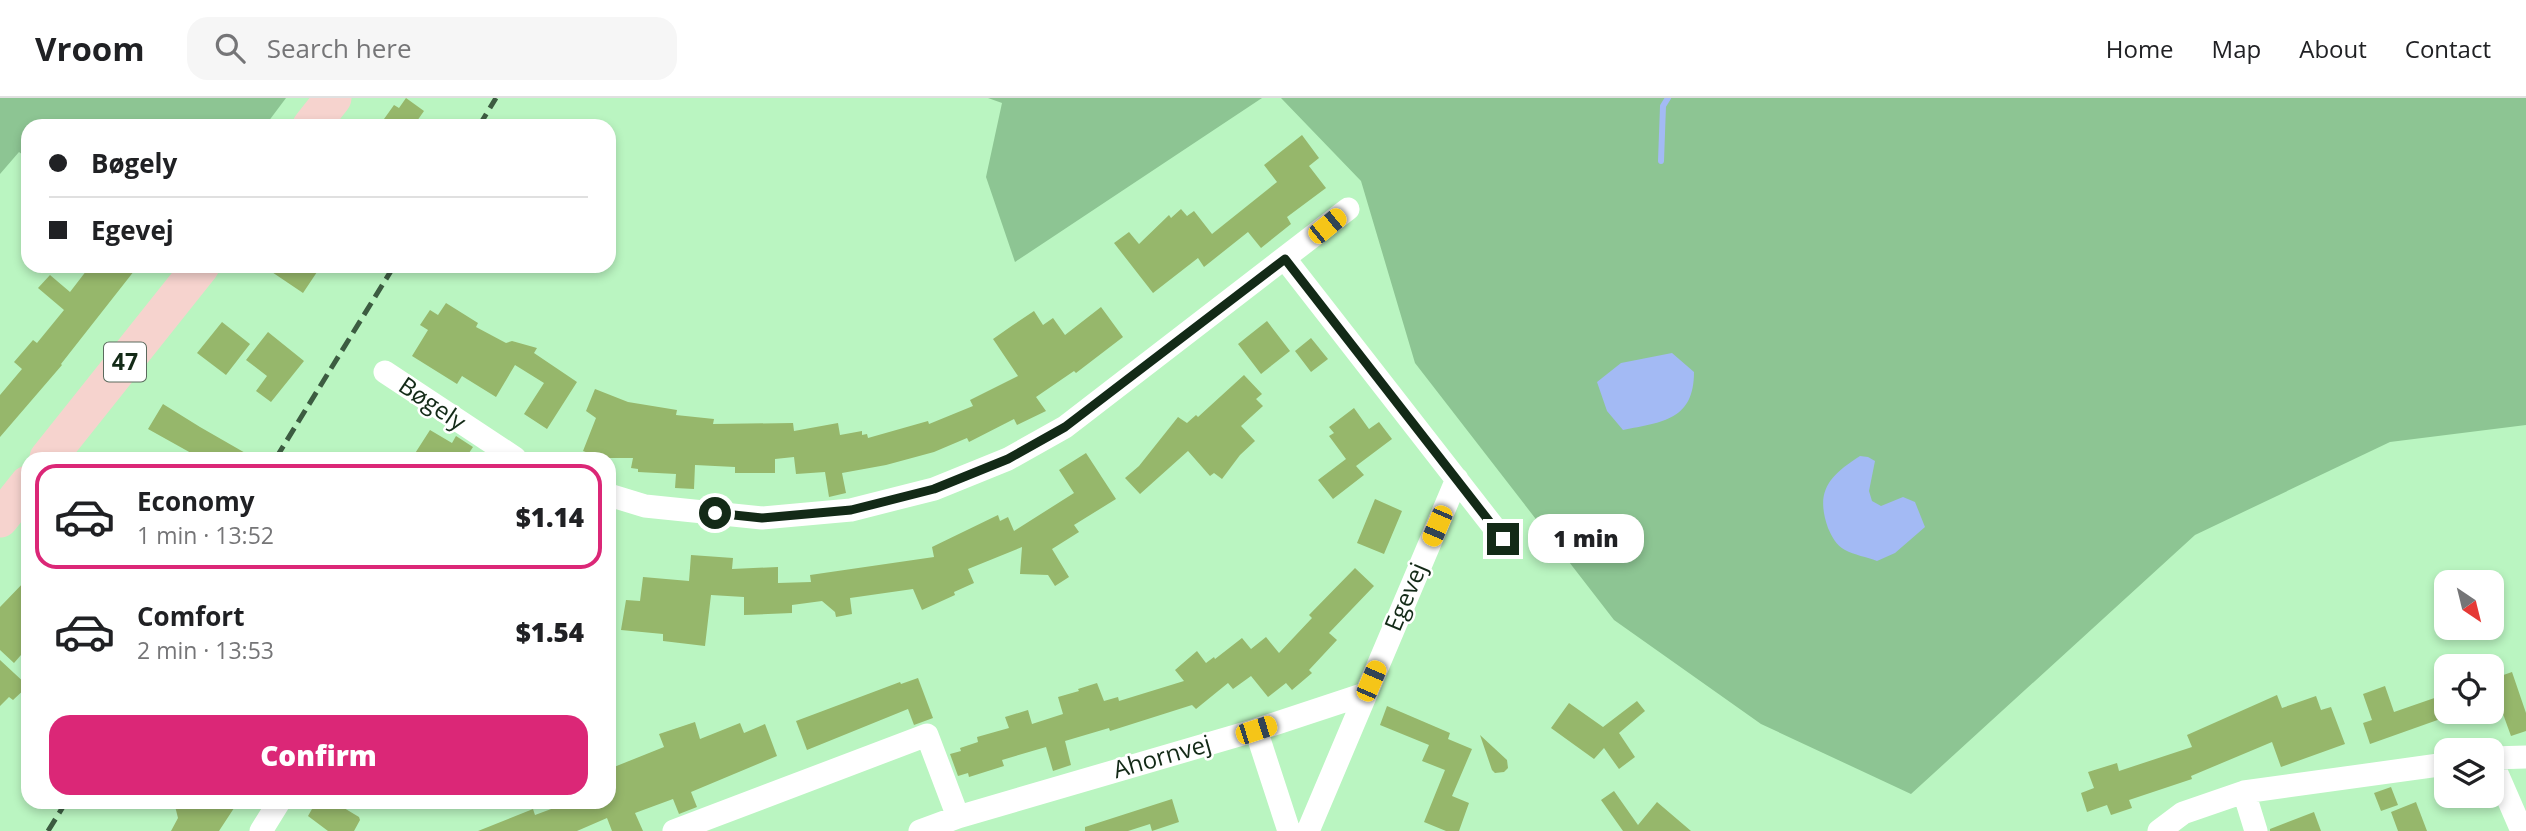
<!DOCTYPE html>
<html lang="en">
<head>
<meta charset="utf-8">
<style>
  body { margin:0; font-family:"Open Sans",sans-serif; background:#f6f6f6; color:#202124; height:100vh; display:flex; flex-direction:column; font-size:26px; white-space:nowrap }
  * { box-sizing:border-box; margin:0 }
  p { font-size:23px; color:#757577 }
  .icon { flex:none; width:38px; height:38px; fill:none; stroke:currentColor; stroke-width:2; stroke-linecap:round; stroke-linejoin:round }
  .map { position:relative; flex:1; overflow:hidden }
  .sheet { position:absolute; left:21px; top:354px; width:595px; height:357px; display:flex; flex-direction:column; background:#fff; border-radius:21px; box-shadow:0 4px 10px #0003 }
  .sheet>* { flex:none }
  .top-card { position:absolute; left:21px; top:21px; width:595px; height:154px; border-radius:21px; box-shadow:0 4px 10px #0003; display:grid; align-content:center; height:154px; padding:0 28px; background:#fff }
  .needle { width:46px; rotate:145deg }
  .buttons { position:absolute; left:2434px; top:472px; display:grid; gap:14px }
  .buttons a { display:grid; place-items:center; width:70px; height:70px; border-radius:14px; background:#fff; box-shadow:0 4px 10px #0003; font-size:35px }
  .end { position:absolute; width:32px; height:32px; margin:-16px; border:9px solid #132a17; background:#fff; box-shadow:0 0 0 4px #fff }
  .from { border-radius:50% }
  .bubble { position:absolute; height:49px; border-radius:21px; background:#fff; box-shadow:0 4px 10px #0003; font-size:23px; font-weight:800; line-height:49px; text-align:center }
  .car { position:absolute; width:21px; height:42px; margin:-21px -10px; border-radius:9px; box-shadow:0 0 5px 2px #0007; background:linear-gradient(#f5c518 24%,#345 0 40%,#f5c518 0 76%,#345 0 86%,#f5c518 0) }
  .top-card b { display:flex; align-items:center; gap:24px; height:66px; font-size:26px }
  .top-card b+b { border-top:2px solid #e0e0e0 }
  .top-card i { width:18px; height:18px; background:#202124 }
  ul { padding:12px 0 0; list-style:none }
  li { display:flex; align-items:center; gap:21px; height:105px; margin:0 14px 10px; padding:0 14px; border:4px solid transparent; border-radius:21px }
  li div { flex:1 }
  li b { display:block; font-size:26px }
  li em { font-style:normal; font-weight:800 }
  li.selected { border-color:#db2777 }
  li>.icon { width:63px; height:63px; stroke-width:1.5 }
  .primary-button { display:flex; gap:14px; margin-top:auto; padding:14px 28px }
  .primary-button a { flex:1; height:80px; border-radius:21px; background:#db2777; color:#fff; font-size:28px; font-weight:800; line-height:80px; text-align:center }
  header { display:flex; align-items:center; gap:42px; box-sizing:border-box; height:98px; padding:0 35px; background:#fff; border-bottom:2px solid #e0e0e0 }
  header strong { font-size:33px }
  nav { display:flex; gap:38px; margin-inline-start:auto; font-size:24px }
  .search { width:490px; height:63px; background:#f6f6f6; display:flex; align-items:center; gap:18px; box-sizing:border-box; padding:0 24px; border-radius:21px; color:#757577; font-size:26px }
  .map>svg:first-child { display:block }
</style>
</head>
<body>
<header>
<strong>Vroom</strong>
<div class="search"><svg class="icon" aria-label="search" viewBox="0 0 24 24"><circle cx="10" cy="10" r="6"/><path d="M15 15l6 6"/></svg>Search here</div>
<nav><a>Home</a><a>Map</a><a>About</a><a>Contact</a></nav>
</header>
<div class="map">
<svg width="2526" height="733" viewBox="0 0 2526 733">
  <rect width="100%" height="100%" fill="#baf5c1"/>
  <path fill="#8dc593" d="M0,0H286L265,28H28V61L19,54L0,76Z
    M988,0H1262L1015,164L986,79L1002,5Z
    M1281,0H2526V327L2390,344L2195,437L1911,696L1761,626L1614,522L1415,265L1361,83Z"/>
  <path fill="#a3baf4" d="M1672,255L1694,274C1694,322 1663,324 1623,332L1607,313L1597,284L1621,265Z
    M1860,358L1868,359L1875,363L1869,393L1872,403L1881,408L1903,399L1915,404L1925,429L1895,455L1877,463C1867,459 1854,457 1845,452C1836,447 1832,439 1828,430C1815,393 1829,378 1860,358Z"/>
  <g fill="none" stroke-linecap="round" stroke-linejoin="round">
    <path stroke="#a3baf4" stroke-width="6" d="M1661,63L1663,8L1668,0"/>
  </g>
  <path fill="#96b76b" d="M406,0L424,13L417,23L424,28H379L394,7L399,10Z
    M1302,37L1319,60L1309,68L1326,90L1287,119L1291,126L1261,150L1248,134L1204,169L1198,160L1153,195L1114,145L1129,134L1139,146L1169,117L1171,120L1181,111L1187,118L1194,113L1212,136L1277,84L1264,67Z
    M90,168H138L61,266L62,267L0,339V297L22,271L14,264L33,242L37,245L64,212L38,190L50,177L70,194Z
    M263,168H321L303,195Z
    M446,205L478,225L476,229L506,245L512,243L537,250L534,255L577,284L547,331L524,316L544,285L515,267L496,299L462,278L457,286L412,258L428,232L420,227L430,212L438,217Z
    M1101,209L1123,239L1076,275L1074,273L1036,299L1046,313L1017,327L1014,321L969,344L967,340L934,354L886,367L842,375L846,395L829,399L825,374L796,376L794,359L775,361V375H735V369L695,367L694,391L675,390L676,376L638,374V371L631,370L633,360H602L583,353L596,320L586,313L595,291L628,304L677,312L676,317L714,321L713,326L793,325L794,333L838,325L840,337L862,333V337L867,336L868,340L928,323L929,326L973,308L970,302L1018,278L993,241L1013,227L1034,213L1043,227L1053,220L1065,237Z
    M1267,223L1290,253L1261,276L1238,246Z
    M222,224L250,246L226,277L197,255Z
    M268,234L304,263L271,304L256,293L267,278L246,262Z
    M1311,240L1328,261L1311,274L1295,253Z
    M1244,277L1262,296L1256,301L1263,308L1241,328L1255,343L1240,357L1222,381L1214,375L1210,378L1188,353L1140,396L1125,380L1139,368L1178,319L1187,325L1196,317L1198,319Z
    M163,306L200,329L254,360H200L148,331Z
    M1354,310L1369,331L1379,324L1392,341L1356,368L1364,377L1333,401L1318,382L1346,361L1329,338L1334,335L1329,329Z
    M430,332L452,345L456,338L473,349L469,355L478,360H412Z
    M1086,355L1116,401L1074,427L1079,434L1052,451L1069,479L1055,488L1048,477L1020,476L1022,449L968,471L974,485L954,494L955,497L922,512L913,491L850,500L852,516L836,519L835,514L822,503L792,507V515L744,517V499L711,497L705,548L663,543V536L621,532L626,502L640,503L643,479L689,483L691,457L733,460L732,471L778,469V485L811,484L810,477L934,459L932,449L998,417L1000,423L1008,419L1014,433L1074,395L1059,372Z
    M1375,401L1402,413L1384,456L1357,445Z
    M1355,470L1374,488L1329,535L1337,542L1309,572L1312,575L1292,592L1286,585L1268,599L1251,578L1233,591L1228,585L1196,611L1192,607L1110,633L1109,630L1065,643L1071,667L1053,673L1046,649L1002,662L1004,668L969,679L968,675L958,678L950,656L961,653L960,650L978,644L977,639L1009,630L1005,619L1028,612L1032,626L1063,616L1058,599L1079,593L1078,591L1097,585L1104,603L1118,599L1119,603L1184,583L1175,572L1197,553L1206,565L1214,559L1215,561L1242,540L1251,551L1266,539L1279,555L1312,520L1309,517Z
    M28,480V549L14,565L0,552V509Z
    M0,562L28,588L13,602L9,599L0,608Z
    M2512,574L2526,615V633L2511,638L2499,605L2492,607V581Z
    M918,580L933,620L914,627L908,611L807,652L796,623L900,584L901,586Z
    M2385,588L2394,614L2446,596V619L2370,646L2363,625L2372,622L2363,596Z
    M2277,597L2282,610L2316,598L2321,612L2331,609L2345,646L2281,669L2272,644L2191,678L2192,681L2129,702L2132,710L2111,717L2107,707L2087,714L2081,695L2094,690L2088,674L2117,665L2119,673L2192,649L2187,637Z
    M1637,603L1645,613L1619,635L1635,659L1619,671L1604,650L1594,661L1551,630L1569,605L1603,629Z
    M1387,608L1450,635L1448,641L1472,651L1452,698L1469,705L1459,733H1446L1424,724L1445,672L1422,663L1429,647L1380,627Z
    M695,624L700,641L740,625L744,635L765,626L777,658L691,694L697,709L679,716L673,701L635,715L643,733H612L607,720L577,733H478L533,711L535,717L570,704H609V671L664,649L659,636Z
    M1480,637L1507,662L1508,670L1504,674L1495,675L1492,672Z
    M2391,689L2398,707L2381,713L2374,695Z
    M1614,693L1638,727L1657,704L1691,733H1623L1601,702Z
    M1172,701L1179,724L1152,733L1150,726L1128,733H1085V729Z
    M174,704H192L203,710L207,704H238L219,733H171L178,720Z
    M316,704H348L344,710L359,719L360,722L354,733H328L308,718Z
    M2416,704L2427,733H2398L2391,714Z
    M2314,714L2321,733H2270V731Z"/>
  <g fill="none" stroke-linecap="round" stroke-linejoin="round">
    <path stroke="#fff" stroke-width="23" d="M1285,161L1503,441
      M385,274L515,360
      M609,397L645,408L762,420L851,412L934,391L1008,361L1065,329L1348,111
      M1256,632L1289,733
      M2492,660L2526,659
      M2492,664L2522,733
      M2244,694L2256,733
      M261,733L279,704
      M674,733L927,637L958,719
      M920,733L958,719L1256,632L1365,596
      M1308,733L1457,381
      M2159,733L2183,715L2244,694L2446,666"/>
    <path stroke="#f6d3ce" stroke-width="37" d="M311,28L333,0
      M48,360L201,168
      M0,421L28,386"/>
    <path stroke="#3c5c41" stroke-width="5" stroke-dasharray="14 7" stroke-linecap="butt" d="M479,28L496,0
      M276,360L394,168
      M48,733L66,704"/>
  </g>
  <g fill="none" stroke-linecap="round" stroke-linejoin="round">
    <path stroke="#132a17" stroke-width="9" d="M715,415L762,420L851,412L934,391L1008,361L1065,329L1285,161L1503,441"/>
  </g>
  <g text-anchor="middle" stroke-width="5" stroke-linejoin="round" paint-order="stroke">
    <rect fill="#fff" stroke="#5a6a5d" stroke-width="2" x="104" y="244.5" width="42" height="39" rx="5"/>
    <g font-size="23" font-weight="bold" fill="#132a17">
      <text x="125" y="272">47</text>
    </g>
    <g font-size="24" fill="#132a17" stroke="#fff">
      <text transform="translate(432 306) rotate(34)" y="8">Bøgely</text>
      <text transform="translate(1406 499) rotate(-67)" y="8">Egevej</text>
      <text transform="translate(1162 659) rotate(-16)" y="8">Ahornvej</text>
    </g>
  </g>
</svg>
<div class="buttons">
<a><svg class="needle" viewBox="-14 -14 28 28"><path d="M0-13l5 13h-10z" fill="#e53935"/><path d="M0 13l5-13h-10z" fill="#757577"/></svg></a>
<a><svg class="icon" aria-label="locate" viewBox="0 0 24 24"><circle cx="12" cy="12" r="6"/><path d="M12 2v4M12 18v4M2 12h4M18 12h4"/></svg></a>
<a><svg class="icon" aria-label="layers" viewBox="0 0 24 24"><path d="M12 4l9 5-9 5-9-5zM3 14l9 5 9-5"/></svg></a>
</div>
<i class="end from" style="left:715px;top:415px"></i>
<i class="end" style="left:1503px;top:441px"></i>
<div class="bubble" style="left:1528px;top:416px;width:116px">1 min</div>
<i class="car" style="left:1327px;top:128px;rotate:51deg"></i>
<i class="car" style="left:1437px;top:428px;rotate:203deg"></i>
<i class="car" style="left:1371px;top:583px;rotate:23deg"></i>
<i class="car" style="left:1256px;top:632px;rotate:72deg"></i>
<div class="top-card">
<b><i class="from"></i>Bøgely</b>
<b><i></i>Egevej</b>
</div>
<section class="sheet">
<ul>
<li class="selected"><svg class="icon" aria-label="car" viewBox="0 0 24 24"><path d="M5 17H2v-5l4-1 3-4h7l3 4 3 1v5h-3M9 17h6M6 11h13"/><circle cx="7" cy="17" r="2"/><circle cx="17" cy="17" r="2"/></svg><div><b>Economy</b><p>1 min · 13:52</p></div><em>$1.14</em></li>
<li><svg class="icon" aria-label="car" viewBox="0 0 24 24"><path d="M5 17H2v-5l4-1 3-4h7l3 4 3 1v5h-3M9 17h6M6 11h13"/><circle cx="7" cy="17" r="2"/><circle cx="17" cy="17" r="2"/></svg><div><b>Comfort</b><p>2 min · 13:53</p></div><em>$1.54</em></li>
</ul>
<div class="primary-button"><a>Confirm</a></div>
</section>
</div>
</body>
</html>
